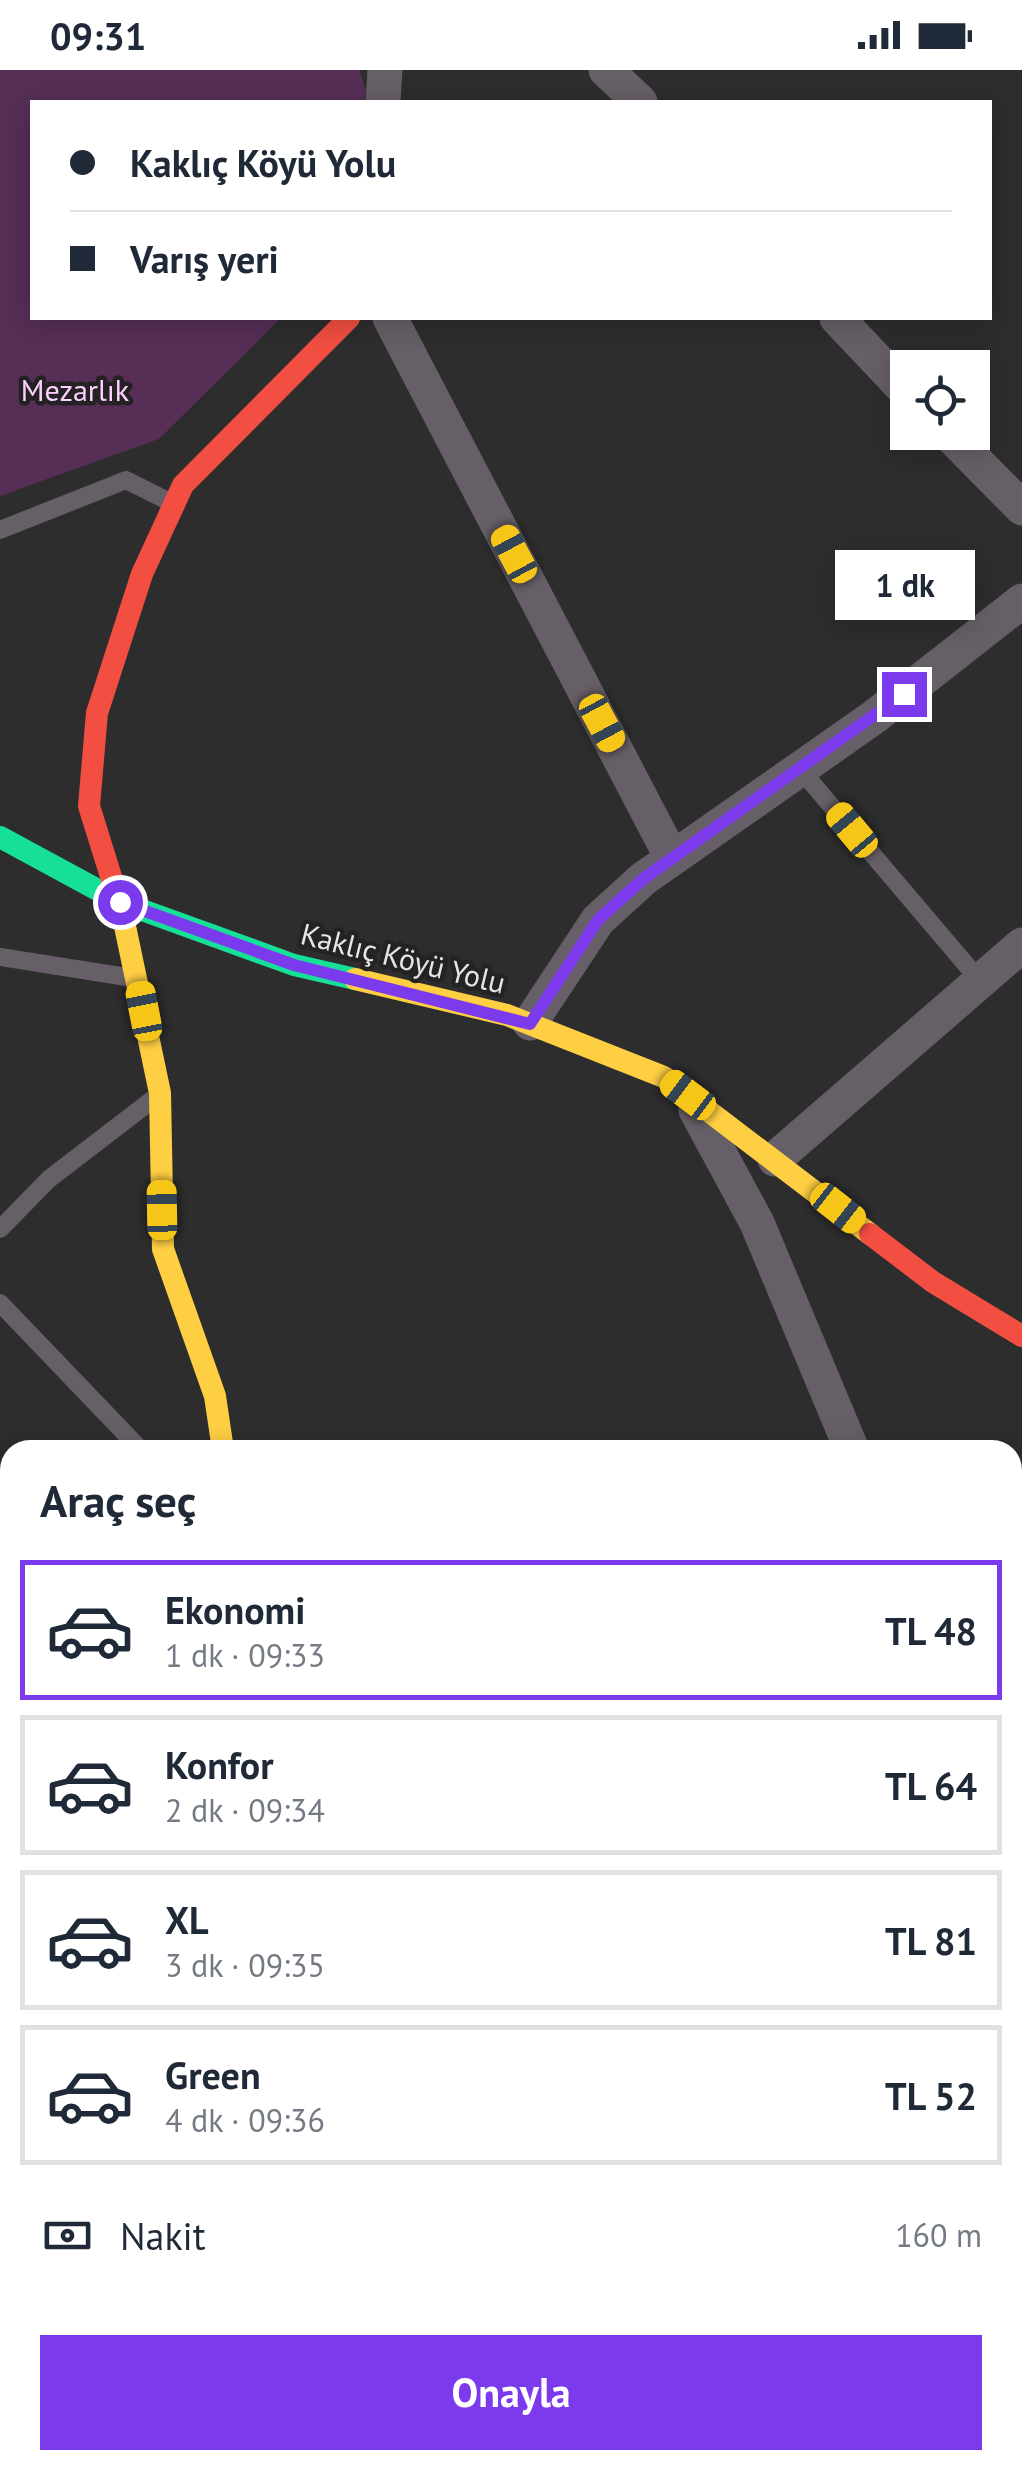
<!DOCTYPE html>
<html lang="tr">
<head>
<meta charset="utf-8">
<style>
  body { margin:0; font-family:"PT Sans",sans-serif; background:#f6f6f7; color:#1f2937; height:100vh; display:flex; flex-direction:column; font-size:38px; white-space:nowrap }
  * { box-sizing:border-box; margin:0 }
  p { font-size:32px; color:#747a83 }
  .icon { flex:none; width:55px; height:55px; fill:none; stroke:currentColor; stroke-width:2; stroke-linecap:round; stroke-linejoin:round }
  .map { position:relative; flex:1; overflow:hidden }
  .side { position:absolute; left:0px; top:1370px; width:1022px; height:1030px; display:flex; flex-direction:column; background:#fff; border-radius:30px 30px 0 0; box-shadow:0 5px 25px #0003 }
  .side>* { flex:none }
  .top-card { position:absolute; left:30px; top:30px; width:962px; height:220px; border-radius:0px; box-shadow:0 5px 25px #0003; display:grid; align-content:center; height:220px; padding:0 40px; background:#fff }
  .controls { position:absolute; left:890px; top:280px; display:grid; gap:20px }
  .controls a { display:grid; place-items:center; width:100px; height:100px; border-radius:0px; background:#fff; box-shadow:0 5px 25px #0003; font-size:50px }
  .end { position:absolute; width:45px; height:45px; margin:-22px; border:12px solid #7c3aed; background:#fff; box-shadow:0 0 0 5px #fff }
  .from { border-radius:50% }
  .bubble { position:absolute; height:70px; border-radius:0px; background:#fff; box-shadow:0 5px 25px #0003; font-size:32px; font-weight:700; line-height:70px; text-align:center }
  .car { position:absolute; width:30px; height:60px; margin:-30px -15px; border-radius:12px; box-shadow:0 0 8px 2px #0007; background:linear-gradient(#f5c518 24%,#345 0 40%,#f5c518 0 76%,#345 0 86%,#f5c518 0) }
  .top-card b { display:flex; align-items:center; gap:35px; height:95px; font-size:38px }
  .top-card b+b { border-top:2px solid #e0e1e3 }
  .top-card i { width:25px; height:25px; background:#1f2937 }
  ul { padding:0; list-style:none }
  li { display:flex; align-items:center; gap:30px; height:140px; margin:0 20px 15px; padding:0 20px; border:5px solid #e0e1e3; border-radius:0px }
  li div { flex:1 }
  li b { display:block; font-size:38px }
  li em { font-style:normal; font-weight:700 }
  li.active { border-color:#7c3aed }
  li>.icon { width:90px; height:90px; stroke-width:1.5 }
  h2 { padding:0 40px; font-size:45px; line-height:120px }
  .pay { display:flex; align-items:center; gap:25px; height:110px; padding:0 40px; font-size:38px }
  .pay p { margin-inline-start:auto }
  .cta { display:flex; gap:20px; margin-top:auto; padding:20px 40px }
  .cta a { flex:1; height:115px; border-radius:0px; background:#7c3aed; color:#fff; font-size:40px; font-weight:700; line-height:115px; text-align:center }
  .status { display:flex; justify-content:space-between; align-items:center; height:70px; padding:0 50px; background:#fff; direction:ltr }
  .status svg { height:28px; fill:currentColor }
  .map>svg:first-child { display:block }
</style>
</head>
<body>
<div class="status"><b>09:31</b><svg viewBox="0 0 49 12"><path d="M0 12V9h3v3zM5 12V6h3v6zM10 12V3h3v9zM15 12V0h3v12zM26 1h20v11H26zM47 4h2v5h-2z"/></svg></div>
<div class="map">
<svg width="1022" height="2400" viewBox="0 0 1022 2400">
  <rect width="100%" height="100%" fill="#2e2d2e"/>
  <path fill="#562e56" d="M0,0H359L366,20L364,32H32V248H281L159,369L0,426Z"/>
  <g fill="none" stroke-linecap="round" stroke-linejoin="round">
    <path stroke="#675f67" stroke-width="18" d="M0,460L126,410L170,432
      M800,699L980,911
      M0,887L133,908
      M0,1159L49,1109L152,1030
      M0,1233L141,1380"/>
    <path stroke="#675f67" stroke-width="35" d="M606,0L640,32
      M383,32L385,0
      M390,248L672,788
      M837,248L908,323
      M947,362L1022,438
      M530,953L598,850L643,809L874,647L1022,531
      M696,1040L757,1153L852,1380
      M775,1089L1022,875
      M1012,1646L1022,1658
      M1012,1745L1022,1739
      M0,2008L10,2026
      M1012,2126L1022,2134
      M218,2390L224,2400
      M876,2390L884,2400"/>
    <path stroke="#16e098" stroke-width="22" d="M0,767L120,832L294,895L355,909"/>
    <path stroke="#ffcf43" stroke-width="22" d="M122,842L160,1023L163,1179L215,1326L223,1380
      M355,909L507,945L664,1007L870,1164"/>
    <path stroke="#f24e42" stroke-width="22" d="M122,842L89,736L97,643L142,504L183,415L349,248
      M870,1164L933,1212L1022,1266"/>
  </g>
  <g fill="none" stroke-linecap="round" stroke-linejoin="round">
    <path stroke="#7c3aed" stroke-width="12" d="M120,832L294,895L530,954L598,850L643,809L904,624"/>
  </g>
  <g text-anchor="middle" stroke-width="9" stroke-linejoin="round" paint-order="stroke">
    <g font-size="30" fill="#ffd1fe" stroke="#252225">
      <text x="75" y="331">Mezarlık</text>
    </g>
    <g font-size="30" fill="#e7e5e7" stroke="#252225">
      <text transform="translate(403 889) rotate(14)" y="10">Kaklıç Köyü Yolu</text>
    </g>
  </g>
</svg>
<div class="controls">
<a><svg class="icon" aria-label="locate" viewBox="0 0 24 24"><circle cx="12" cy="12" r="6"/><path d="M12 2v4M12 18v4M2 12h4M18 12h4"/></svg></a>
</div>
<i class="end from" style="left:120px;top:832px"></i>
<i class="end" style="left:904px;top:624px"></i>
<div class="bubble" style="left:835px;top:480px;width:140px">1 dk</div>
<i class="car" style="left:514px;top:484px;rotate:332deg"></i>
<i class="car" style="left:602px;top:653px;rotate:152deg"></i>
<i class="car" style="left:852px;top:760px;rotate:320deg"></i>
<i class="car" style="left:144px;top:941px;rotate:349deg"></i>
<i class="car" style="left:688px;top:1025px;rotate:307deg"></i>
<i class="car" style="left:838px;top:1138px;rotate:128deg"></i>
<i class="car" style="left:162px;top:1140px;rotate:359deg"></i>
<div class="top-card">
<b><i class="from"></i>Kaklıç Köyü Yolu</b>
<b><i></i>Varış yeri</b>
</div>
<section class="side">
<h2>Araç seç</h2>
<ul>
<li class="active"><svg class="icon" aria-label="car" viewBox="0 0 24 24"><path d="M5 17H2v-5l4-1 3-4h7l3 4 3 1v5h-3M9 17h6M6 11h13"/><circle cx="7" cy="17" r="2"/><circle cx="17" cy="17" r="2"/></svg><div><b>Ekonomi</b><p>1 dk · 09:33</p></div><em>TL 48</em></li>
<li><svg class="icon" aria-label="car" viewBox="0 0 24 24"><path d="M5 17H2v-5l4-1 3-4h7l3 4 3 1v5h-3M9 17h6M6 11h13"/><circle cx="7" cy="17" r="2"/><circle cx="17" cy="17" r="2"/></svg><div><b>Konfor</b><p>2 dk · 09:34</p></div><em>TL 64</em></li>
<li><svg class="icon" aria-label="car" viewBox="0 0 24 24"><path d="M5 17H2v-5l4-1 3-4h7l3 4 3 1v5h-3M9 17h6M6 11h13"/><circle cx="7" cy="17" r="2"/><circle cx="17" cy="17" r="2"/></svg><div><b>XL</b><p>3 dk · 09:35</p></div><em>TL 81</em></li>
<li><svg class="icon" aria-label="car" viewBox="0 0 24 24"><path d="M5 17H2v-5l4-1 3-4h7l3 4 3 1v5h-3M9 17h6M6 11h13"/><circle cx="7" cy="17" r="2"/><circle cx="17" cy="17" r="2"/></svg><div><b>Green</b><p>4 dk · 09:36</p></div><em>TL 52</em></li>
</ul>
<div class="pay"><svg class="icon" aria-label="cash" viewBox="0 0 24 24"><path d="M3 7h18v10H3z"/><circle cx="12" cy="12" r="2"/></svg>Nakit<p>160 m</p></div>
<div class="cta"><a>Onayla</a></div>
</section>
</div>
</body>
</html>
